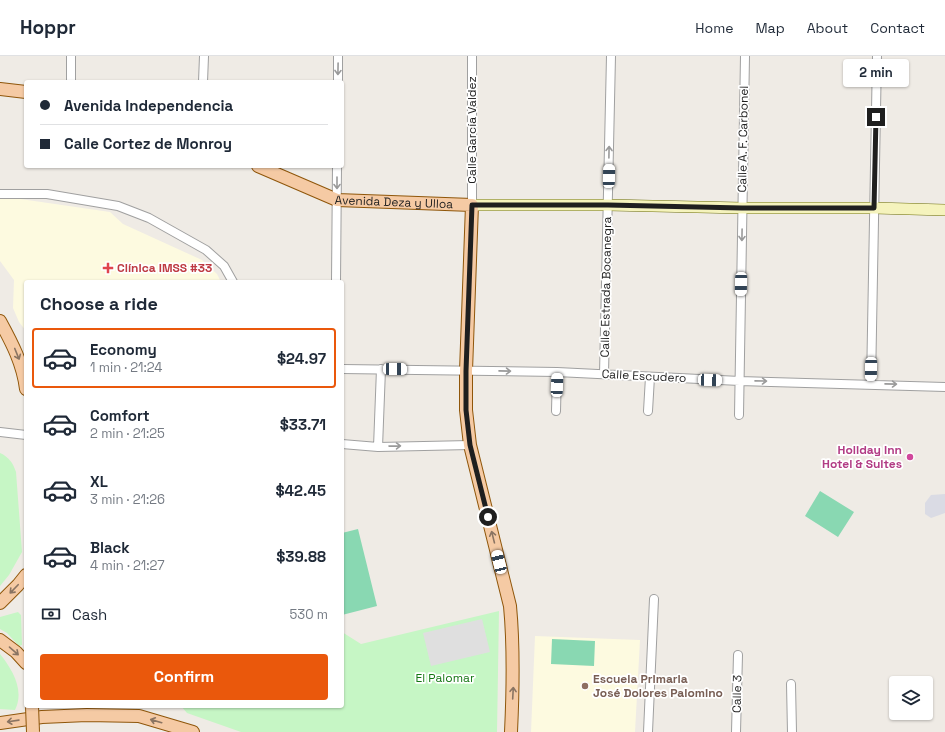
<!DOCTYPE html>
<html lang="en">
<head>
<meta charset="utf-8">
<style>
  body { margin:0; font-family:"Space Grotesk",sans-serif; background:#f2f2f3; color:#1f2937; height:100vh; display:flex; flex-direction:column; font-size:15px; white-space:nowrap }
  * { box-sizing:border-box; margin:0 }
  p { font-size:13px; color:#747a83 }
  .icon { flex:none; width:22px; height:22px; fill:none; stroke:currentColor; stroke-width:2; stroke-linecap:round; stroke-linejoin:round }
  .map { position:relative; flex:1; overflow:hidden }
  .sheet { position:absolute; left:24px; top:224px; width:320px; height:428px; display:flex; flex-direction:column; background:#fff; border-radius:4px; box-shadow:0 1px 3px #0004 }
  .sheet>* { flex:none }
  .banner { position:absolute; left:24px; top:24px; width:320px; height:88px; border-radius:4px; box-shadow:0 1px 3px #0004; display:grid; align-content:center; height:88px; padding:0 16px; background:#fff }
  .fabs { position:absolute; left:889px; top:620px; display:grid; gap:8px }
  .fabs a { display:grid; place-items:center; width:44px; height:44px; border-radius:4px; background:#fff; box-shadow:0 1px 3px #0004; font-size:20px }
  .end { position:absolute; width:18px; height:18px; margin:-9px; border:5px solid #1f1f1f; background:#fff; box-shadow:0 0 0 2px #fff }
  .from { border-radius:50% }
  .bubble { position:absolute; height:28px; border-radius:4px; background:#fff; box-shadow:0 1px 3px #0004; font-size:13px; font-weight:800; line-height:28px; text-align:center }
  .car { position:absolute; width:12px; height:24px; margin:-12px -6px; border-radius:5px; box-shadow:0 0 3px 1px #0007; background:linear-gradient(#fff 24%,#345 0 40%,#fff 0 76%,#345 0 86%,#fff 0) }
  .banner b { display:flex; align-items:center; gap:14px; height:38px; font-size:15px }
  .banner b+b { border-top:1px solid #e0e1e3 }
  .banner i { width:10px; height:10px; background:#1f2937 }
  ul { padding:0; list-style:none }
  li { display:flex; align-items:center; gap:12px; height:60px; margin:0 8px 6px; padding:0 8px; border:2px solid transparent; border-radius:4px }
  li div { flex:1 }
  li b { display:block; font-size:15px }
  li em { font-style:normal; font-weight:800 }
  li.active { border-color:#ea580c }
  li>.icon { width:36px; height:36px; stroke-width:1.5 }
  h2 { padding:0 16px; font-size:18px; line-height:48px }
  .pay { display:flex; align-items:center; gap:10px; height:44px; padding:0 16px; font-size:15px }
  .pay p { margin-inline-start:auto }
  .action { display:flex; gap:8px; margin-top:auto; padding:8px 16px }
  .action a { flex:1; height:46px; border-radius:4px; background:#ea580c; color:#fff; font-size:16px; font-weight:800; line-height:46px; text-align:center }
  header { display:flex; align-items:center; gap:24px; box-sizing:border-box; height:56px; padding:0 20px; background:#fff; border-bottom:1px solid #e0e1e3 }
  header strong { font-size:19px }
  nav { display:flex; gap:22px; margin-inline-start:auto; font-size:14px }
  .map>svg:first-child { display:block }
</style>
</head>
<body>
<header>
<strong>Hoppr</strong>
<nav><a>Home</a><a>Map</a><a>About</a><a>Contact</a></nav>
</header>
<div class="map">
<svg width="945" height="676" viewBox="0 0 945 676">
  <rect width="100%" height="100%" fill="#efebe5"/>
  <path fill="#fdfae0" d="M0,140L110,156L123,168L202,204L217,218L221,226H26V275L19,266L13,252L14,224L0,205Z
    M535,580L640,584L635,676H531Z"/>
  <path fill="#c6f6c5" d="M0,397C9,401 13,407 16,416L22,496L9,519L0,530Z
    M499,555L497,676H241L187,657L181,650H342V576L361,588Z
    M18,556L21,559L22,589L19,590L7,577L0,573V561Z
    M0,598C12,613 25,634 15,654L0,653Z"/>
  <path fill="#89d8b2" d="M820,435L854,456L838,481L805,460Z
    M358,473L377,550L342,559V477Z
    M552,583L595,585L594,610L551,608Z"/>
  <path fill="#dfdfdf" d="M482,563L490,596L431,610L423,577Z"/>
  <path fill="#dadbe4" d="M945,438V457L931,462L925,458V447L931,439Z"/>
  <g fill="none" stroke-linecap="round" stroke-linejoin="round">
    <g stroke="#a0a0a0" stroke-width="10">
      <path id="street" d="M472,0V149
        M71,26V0
        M203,26L204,0
        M338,26V0
        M0,138H47L118,150L149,162L206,194L224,210L233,226
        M336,226L337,110
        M342,313L557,316L740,325L945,331
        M604,318L611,0
        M871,328L877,0
        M556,355L557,316
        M648,355L650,321
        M739,359L745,0
        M0,376L26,379
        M342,388L378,391L470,389
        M378,391L381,313
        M791,628L792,676
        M648,676L654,543
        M736,676L738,599"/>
    </g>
    <g stroke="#6d6f0c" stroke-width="12">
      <path id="secondary" d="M472,149H608L742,152H874L945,154"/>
    </g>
    <g stroke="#8f560a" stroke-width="14">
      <g id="primary">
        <path d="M0,33L26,36"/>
        <path id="s1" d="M258,110L337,144L472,149L466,315V354L470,389L510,550C514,592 513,634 511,676"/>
        <path d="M0,265C12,287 23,308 26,333"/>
        <path d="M0,547L18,529L26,519"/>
        <path d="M0,584L16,596L26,607"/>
        <path d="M0,667L42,661L87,659L139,660L193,676"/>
      </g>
    </g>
    <use href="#street" stroke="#fff" stroke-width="8"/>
    <use href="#secondary" stroke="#f5f3bd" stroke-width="11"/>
    <use href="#primary" stroke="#f5caa4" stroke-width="12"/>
    <g stroke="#8f560a" stroke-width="14" stroke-linecap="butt">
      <path id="primary-bridge" d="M32,650L33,676"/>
    </g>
    <use href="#primary-bridge" stroke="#f5caa4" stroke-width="12"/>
  </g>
  <defs><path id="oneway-shaft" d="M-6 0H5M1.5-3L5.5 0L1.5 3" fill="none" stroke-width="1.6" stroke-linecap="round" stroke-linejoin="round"/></defs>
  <g stroke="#9a9a9a">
    <use href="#oneway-shaft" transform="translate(338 13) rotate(91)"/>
    <use href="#oneway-shaft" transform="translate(609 96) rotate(-89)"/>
    <use href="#oneway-shaft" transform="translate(337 127) rotate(90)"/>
    <use href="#oneway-shaft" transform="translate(742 179) rotate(91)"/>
    <use href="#oneway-shaft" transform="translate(505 315) rotate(1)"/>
    <use href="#oneway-shaft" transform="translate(761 325) rotate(1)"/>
    <use href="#oneway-shaft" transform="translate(891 328) rotate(1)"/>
    <use href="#oneway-shaft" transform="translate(395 390) rotate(-1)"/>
  </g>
  <g stroke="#8a7462">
    <use href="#oneway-shaft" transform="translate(17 298) rotate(68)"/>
    <use href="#oneway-shaft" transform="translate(493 481) rotate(-104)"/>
    <use href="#oneway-shaft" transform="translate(14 533) rotate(134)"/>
    <use href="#oneway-shaft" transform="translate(14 595) rotate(41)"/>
    <use href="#oneway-shaft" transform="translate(513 637) rotate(-87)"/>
    <use href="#oneway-shaft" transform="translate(13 665) rotate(172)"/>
    <use href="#oneway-shaft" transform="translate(156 665) rotate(-164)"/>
  </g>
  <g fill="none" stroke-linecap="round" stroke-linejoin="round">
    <path stroke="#1f1f1f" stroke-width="5" d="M488,461L470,389L466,354V315L472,149H608L742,152H874L876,61"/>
  </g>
  <path fill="#e0444e" stroke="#fff" stroke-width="1.5" d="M106 206h4v4h4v4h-4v4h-4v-4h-4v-4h4z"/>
  <circle fill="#d1479c" stroke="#fff" stroke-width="1.5" cx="910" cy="401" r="4"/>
  <circle fill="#8d6e63" stroke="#fff" stroke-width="1.5" cx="585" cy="630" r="4"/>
  <g text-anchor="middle" stroke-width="3.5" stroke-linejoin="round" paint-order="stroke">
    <g font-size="12" fill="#1f1f1f" stroke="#fff">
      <text transform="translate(472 74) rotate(-90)" y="4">Calle García Valdez</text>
      <text transform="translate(743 83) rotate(-89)" y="4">Calle A. F. Carbonel</text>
      <text dy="4" stroke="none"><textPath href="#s1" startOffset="143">Avenida Deza y Ulloa</textPath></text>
      <text transform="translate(606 231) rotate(-89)" y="4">Calle Estrada Bocanegra</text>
      <text transform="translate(644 320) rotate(3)" y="4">Calle Escudero</text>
      <text transform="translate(737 638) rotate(-89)" y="4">Calle 3</text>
    </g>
    <g font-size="12" font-weight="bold" fill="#be3a42" stroke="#fff" text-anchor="start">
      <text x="117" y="216">Clínica IMSS #33</text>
    </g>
    <g font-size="12" font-weight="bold" fill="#b23c85" stroke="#fff" text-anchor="end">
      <text x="902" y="398">Holiday Inn<tspan x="902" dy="14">Hotel &amp; Suites</tspan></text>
    </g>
    <g font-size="12" fill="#147613" stroke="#fff">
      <text x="445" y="626">El Palomar</text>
    </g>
    <g font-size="12" font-weight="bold" fill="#785e54" stroke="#fff" text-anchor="start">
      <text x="593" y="627">Escuela Primaria<tspan x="593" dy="14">José Dolores Palomino</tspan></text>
    </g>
  </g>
</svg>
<div class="fabs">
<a><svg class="icon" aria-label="layers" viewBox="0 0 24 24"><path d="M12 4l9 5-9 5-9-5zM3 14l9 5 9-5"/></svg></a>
</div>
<i class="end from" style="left:488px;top:461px"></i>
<i class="end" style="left:876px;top:61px"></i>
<div class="bubble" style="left:843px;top:3px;width:66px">2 min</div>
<i class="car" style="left:609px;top:120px;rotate:1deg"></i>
<i class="car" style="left:741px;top:228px;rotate:181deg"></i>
<i class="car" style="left:395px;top:313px;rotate:91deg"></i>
<i class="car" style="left:871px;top:313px;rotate:181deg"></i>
<i class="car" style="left:710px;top:324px;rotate:92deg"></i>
<i class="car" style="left:557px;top:329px;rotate:2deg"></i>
<i class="car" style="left:499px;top:506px;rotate:346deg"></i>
<div class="banner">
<b><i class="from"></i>Avenida Independencia</b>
<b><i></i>Calle Cortez de Monroy</b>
</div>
<section class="sheet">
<h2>Choose a ride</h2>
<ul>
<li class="active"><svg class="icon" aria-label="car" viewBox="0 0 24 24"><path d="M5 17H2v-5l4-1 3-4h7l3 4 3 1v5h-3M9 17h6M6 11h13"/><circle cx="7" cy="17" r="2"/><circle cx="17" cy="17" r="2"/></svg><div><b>Economy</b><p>1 min · 21:24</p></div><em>$24.97</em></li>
<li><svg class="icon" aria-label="car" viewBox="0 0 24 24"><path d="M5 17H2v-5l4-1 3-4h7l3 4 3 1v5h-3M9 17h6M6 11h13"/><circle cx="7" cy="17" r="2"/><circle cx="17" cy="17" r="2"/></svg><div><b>Comfort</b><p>2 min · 21:25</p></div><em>$33.71</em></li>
<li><svg class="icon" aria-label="car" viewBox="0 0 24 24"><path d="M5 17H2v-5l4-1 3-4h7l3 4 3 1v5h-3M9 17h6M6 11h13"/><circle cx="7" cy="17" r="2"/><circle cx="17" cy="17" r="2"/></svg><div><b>XL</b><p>3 min · 21:26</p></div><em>$42.45</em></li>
<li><svg class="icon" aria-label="car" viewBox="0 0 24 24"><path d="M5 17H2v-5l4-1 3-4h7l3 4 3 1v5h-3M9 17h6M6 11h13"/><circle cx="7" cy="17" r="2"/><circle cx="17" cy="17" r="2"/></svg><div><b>Black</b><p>4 min · 21:27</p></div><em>$39.88</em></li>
</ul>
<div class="pay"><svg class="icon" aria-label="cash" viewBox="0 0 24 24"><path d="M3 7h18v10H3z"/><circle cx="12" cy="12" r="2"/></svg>Cash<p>530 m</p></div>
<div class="action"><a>Confirm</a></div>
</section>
</div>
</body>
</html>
